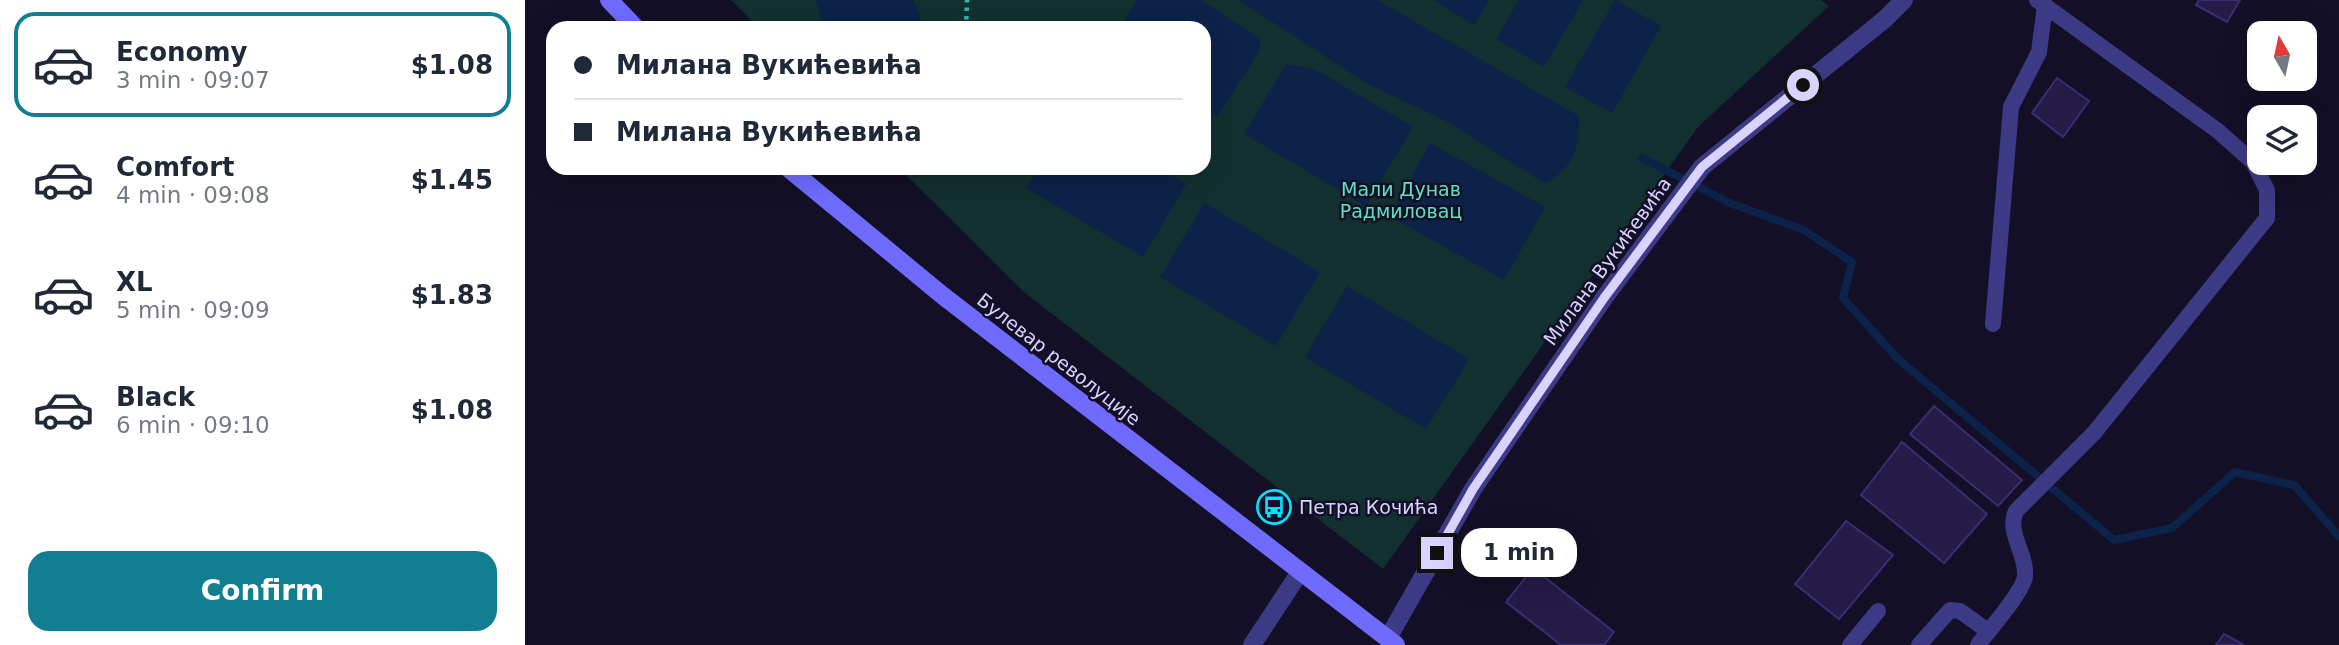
<!DOCTYPE html>
<html lang="en">
<head>
<meta charset="utf-8">
<style>
  body { margin:0; font-family:"DejaVu Sans",sans-serif; background:#f6f6f7; color:#1f2937; height:100vh; display:flex; flex-direction:column; font-size:26px; white-space:nowrap }
  * { box-sizing:border-box; margin:0 }
  p { font-size:23px; color:#747a83 }
  .icon { flex:none; width:38px; height:38px; fill:none; stroke:currentColor; stroke-width:2; stroke-linecap:round; stroke-linejoin:round }
  .map { position:relative; flex:1; overflow:hidden }
  .side { display:flex; flex-direction:column; background:#fff; width:525px }
  .side>* { flex:none }
  .top-card { position:absolute; left:21px; top:21px; width:665px; height:154px; border-radius:21px; box-shadow:0 7px 28px #0002; display:grid; align-content:center; height:154px; padding:0 28px; background:#fff }
  .needle { width:46px; rotate:351deg }
  .buttons { position:absolute; left:1722px; top:21px; display:grid; gap:14px }
  .buttons a { display:grid; place-items:center; width:70px; height:70px; border-radius:14px; background:#fff; box-shadow:0 7px 28px #0002; font-size:35px }
  .end { position:absolute; width:32px; height:32px; margin:-16px; border:9px solid #d9d4ff; background:#111; box-shadow:0 0 0 4px #111 }
  .from { border-radius:50% }
  .bubble { position:absolute; height:49px; border-radius:21px; background:#fff; box-shadow:0 7px 28px #0002; font-size:23px; font-weight:800; line-height:49px; text-align:center }
  .top-card b { display:flex; align-items:center; gap:24px; height:66px; font-size:26px }
  .top-card b+b { border-top:2px solid #e0e1e3 }
  .top-card i { width:18px; height:18px; background:#1f2937 }
  ul { padding:12px 0 0; list-style:none }
  li { display:flex; align-items:center; gap:21px; height:105px; margin:0 14px 10px; padding:0 14px; border:4px solid transparent; border-radius:21px }
  li div { flex:1 }
  li b { display:block; font-size:26px }
  li em { font-style:normal; font-weight:800 }
  li.selected { border-color:#117e91 }
  li>.icon { width:63px; height:63px; stroke-width:1.5 }
  .cta { display:flex; gap:14px; margin-top:auto; padding:14px 28px }
  .cta a { flex:1; height:80px; border-radius:21px; background:#117e91; color:#fff; font-size:28px; font-weight:800; line-height:80px; text-align:center }
  main { display:flex; flex:1; min-height:0 }
  .map>svg:first-child { display:block }
</style>
</head>
<body>
<main>
<section class="side">
<ul>
<li class="selected"><svg class="icon" aria-label="car" viewBox="0 0 24 24"><path d="M5 17H2v-5l4-1 3-4h7l3 4 3 1v5h-3M9 17h6M6 11h13"/><circle cx="7" cy="17" r="2"/><circle cx="17" cy="17" r="2"/></svg><div><b>Economy</b><p>3 min · 09:07</p></div><em>$1.08</em></li>
<li><svg class="icon" aria-label="car" viewBox="0 0 24 24"><path d="M5 17H2v-5l4-1 3-4h7l3 4 3 1v5h-3M9 17h6M6 11h13"/><circle cx="7" cy="17" r="2"/><circle cx="17" cy="17" r="2"/></svg><div><b>Comfort</b><p>4 min · 09:08</p></div><em>$1.45</em></li>
<li><svg class="icon" aria-label="car" viewBox="0 0 24 24"><path d="M5 17H2v-5l4-1 3-4h7l3 4 3 1v5h-3M9 17h6M6 11h13"/><circle cx="7" cy="17" r="2"/><circle cx="17" cy="17" r="2"/></svg><div><b>XL</b><p>5 min · 09:09</p></div><em>$1.83</em></li>
<li><svg class="icon" aria-label="car" viewBox="0 0 24 24"><path d="M5 17H2v-5l4-1 3-4h7l3 4 3 1v5h-3M9 17h6M6 11h13"/><circle cx="7" cy="17" r="2"/><circle cx="17" cy="17" r="2"/></svg><div><b>Black</b><p>6 min · 09:10</p></div><em>$1.08</em></li>
</ul>
<div class="cta"><a>Confirm</a></div>
</section>
<div class="map">
<svg width="1814" height="645" viewBox="0 0 1814 645">
  <rect width="100%" height="100%" fill="#130f26"/>
  <path fill="#12302f" d="M206,0H1296L1304,6L1173,127L858,569L500,293L374,168H679V28H234Z"/>
  <path fill="#0c2248" d="M291,0H388L395,15L393,28H302L297,23Z
    M612,0H676L735,38L734,52L692,117L679,109V28H595Z
    M714,0H852L1054,116C1055,146 1048,171 1019,183L923,122L839,82Z
    M909,0H964L949,25Z
    M994,0H1058L1019,67L971,39Z
    M1090,0L1136,26L1087,113L1040,87Z
    M761,64L793,71L888,127L841,206L719,134Z
    M905,143L1020,207L979,280L864,216Z
    M513,168H633L661,184L618,257L501,188Z
    M679,203L795,272L751,346L635,277Z
    M822,286L944,359L901,429L780,357Z"/>
  <g fill="none" stroke-linecap="round" stroke-linejoin="round">
    <path stroke="#0c2248" stroke-width="8" d="M1117,158L1205,203L1279,230L1327,262L1318,298L1373,359L1589,540L1647,528L1710,472L1769,485L1814,536"/>
  </g>
  <path fill="#241b47" stroke="#3b2d73" stroke-width="2" d="M1674,0H1715L1702,22L1671,5Z
    M1532,78L1564,101L1538,137L1507,113Z
    M1409,406L1497,480L1473,506L1385,434Z
    M1377,442L1462,514L1419,563L1336,495Z
    M1321,521L1368,555L1314,619L1270,584Z
    M1008,568L1089,632L1079,645H1036L981,602Z
    M1699,634L1719,645H1691Z"/>
  <g fill="none" stroke-linecap="round" stroke-linejoin="round">
    <path stroke="#2fb8b0" stroke-width="4.5" stroke-dasharray="3.5 5" stroke-linecap="butt" d="M441,28L442,0"/>
    <path stroke="#3d3a85" stroke-width="16" d="M1468,324L1486,107L1514,52L1520,5
      M1325,645L1353,611
      M1394,645L1425,610L1435,611L1463,631
      M1453,645C1463,631 1499,591 1500,576C1502,554 1481,532 1491,511L1569,433L1742,218V190L1728,162L1693,131L1512,0"/>
    <path stroke="#3d3a85" stroke-width="18" d="M863,638L948,489L1079,298L1177,167L1360,19L1379,0"/>
    <path stroke="#3d3a85" stroke-width="18" d="M727,645L775,572"/>
    <path stroke="#6f6bff" stroke-width="18" d="M84,0L111,28
      M263,168L417,295L871,645"/>
  </g>
  <g fill="none" stroke-linecap="round" stroke-linejoin="round">
    <path stroke="#d9d4ff" stroke-width="9" d="M912,553L948,489L1079,298L1177,167L1278,85"/>
  </g>
  <defs>
    <g id="bus-ring" transform="scale(1.75)"><circle r="9.5" fill="#130f26" stroke="#00e5ff" stroke-width="1.5"/><path d="M-5-6H5V4H4V6H2V4H-2V6H-4V4H-5ZM-3.5-4V0h7V-4ZM-3.5 1.2v1.5H-2V1.2ZM2 1.2v1.5H3.5V1.2Z" fill="#00e5ff"/></g>
  </defs>
  <g fill-rule="evenodd">
    <use href="#bus-ring" x="749" y="507"/>
  </g>
  <g text-anchor="middle" stroke-width="5" stroke-linejoin="round" paint-order="stroke">
    <g font-size="19" fill="#5fe0c0" stroke="#130f26">
      <text x="876" y="196">Мали Дунав<tspan x="876" dy="22">Радмиловац</tspan></text>
    </g>
    <g font-size="19" fill="#d9d4ff" stroke="#130f26">
      <text transform="translate(1082 261) rotate(-54)" y="7">Милана Вукићевића</text>
      <text transform="translate(534 359) rotate(38)" y="7">Булевар револуције</text>
    </g>
    <g font-size="19" fill="#d9d4ff" stroke="#130f26" text-anchor="start">
      <text x="774" y="514">Петра Кочића</text>
    </g>
  </g>
</svg>
<div class="buttons">
<a><svg class="needle" viewBox="-14 -14 28 28"><path d="M0-13l5 13h-10z" fill="#e53935"/><path d="M0 13l5-13h-10z" fill="#747a83"/></svg></a>
<a><svg class="icon" aria-label="layers" viewBox="0 0 24 24"><path d="M12 4l9 5-9 5-9-5zM3 14l9 5 9-5"/></svg></a>
</div>
<i class="end from" style="left:1278px;top:85px"></i>
<i class="end" style="left:912px;top:553px"></i>
<div class="bubble" style="left:936px;top:528px;width:116px">1 min</div>
<div class="top-card">
<b><i class="from"></i>Милана Вукићевића</b>
<b><i></i>Милана Вукићевића</b>
</div>
</div>
</main>
</body>
</html>
